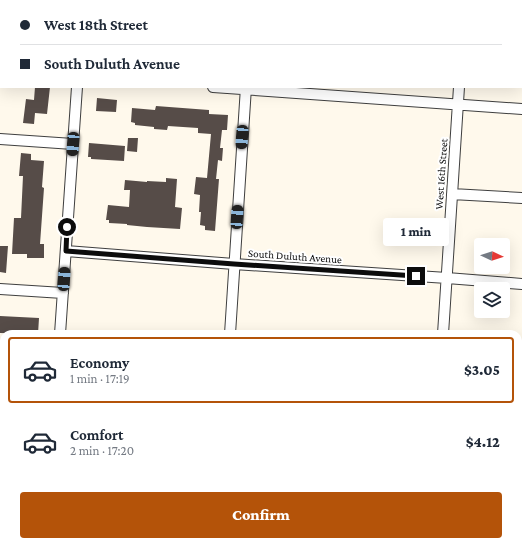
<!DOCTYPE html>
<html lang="en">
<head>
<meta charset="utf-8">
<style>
  body { margin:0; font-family:"Crimson Pro",serif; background:#f6f6f7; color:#1f2937; height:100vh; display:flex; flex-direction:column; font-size:15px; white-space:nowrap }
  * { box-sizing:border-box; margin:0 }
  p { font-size:13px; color:#747a83 }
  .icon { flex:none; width:22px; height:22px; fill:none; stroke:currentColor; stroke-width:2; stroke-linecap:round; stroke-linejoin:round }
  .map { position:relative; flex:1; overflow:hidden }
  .details { position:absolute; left:0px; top:330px; width:522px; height:216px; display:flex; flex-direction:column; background:#fff; border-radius:12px 12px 0 0; box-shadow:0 4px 16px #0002 }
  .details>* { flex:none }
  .top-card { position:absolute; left:0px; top:0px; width:522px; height:88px; box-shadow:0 4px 16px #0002; display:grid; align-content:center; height:88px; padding:0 20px; background:#fff }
  .needle { width:26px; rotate:94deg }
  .buttons { position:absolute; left:474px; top:238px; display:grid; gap:8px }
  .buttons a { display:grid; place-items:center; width:36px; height:36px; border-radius:4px; background:#fff; box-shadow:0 4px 16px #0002; font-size:20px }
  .end { position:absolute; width:18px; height:18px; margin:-9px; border:5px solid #0c0c0c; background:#fff; box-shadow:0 0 0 2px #fff }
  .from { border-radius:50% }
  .bubble { position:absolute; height:28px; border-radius:4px; background:#fff; box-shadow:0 4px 16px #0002; font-size:13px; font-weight:800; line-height:28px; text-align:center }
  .car { position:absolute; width:12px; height:24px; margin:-12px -6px; border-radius:5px; box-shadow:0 0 3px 1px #0007; background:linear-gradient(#222 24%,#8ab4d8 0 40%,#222 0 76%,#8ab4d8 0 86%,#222 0) }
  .top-card b { display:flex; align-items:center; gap:14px; height:38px; font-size:15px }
  .top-card b+b { border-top:1px solid #e0e1e3 }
  .top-card i { width:10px; height:10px; background:#1f2937 }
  ul { padding:7px 0 0; list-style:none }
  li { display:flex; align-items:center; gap:12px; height:66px; margin:0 8px 6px; padding:0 12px; border:2px solid transparent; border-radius:4px }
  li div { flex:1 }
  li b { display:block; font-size:15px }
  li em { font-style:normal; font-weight:800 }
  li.on { border-color:#b45309 }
  li>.icon { width:36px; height:36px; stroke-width:1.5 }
  .cta { display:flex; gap:8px; margin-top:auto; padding:8px 20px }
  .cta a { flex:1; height:46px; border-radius:4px; background:#b45309; color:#fff; font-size:16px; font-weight:800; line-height:46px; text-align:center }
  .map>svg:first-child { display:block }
</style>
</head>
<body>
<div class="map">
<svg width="522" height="546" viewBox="0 0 522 546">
  <rect width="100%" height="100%" fill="#fff9ec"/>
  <path fill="#d8edb2" d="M155,0H231V1H155Z"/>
  <path fill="#564c48" d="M35,87H50L47,114L35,113L34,124L23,123L26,99L34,100Z
    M97,98L117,100L116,112L96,111Z
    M156,106L209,110V114L228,115L227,130H222L220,148H223L222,161L218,160L216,179H219L215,231L205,230V226L200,225L201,212H199L200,195L194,194L196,177L207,178L211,134L198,133V128L168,126L167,130L154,129V127L135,125V123L131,122L132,108L155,110Z
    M128,138H138L137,152L127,151Z
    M89,143L125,146L124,161L91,159V157H88Z
    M21,153L31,154V160L44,161L42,187L44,188L40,244H44V258H27V254H12L14,218H21L23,176H19Z
    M166,178L177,179L175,207L182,208L180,229L147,227L127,225V224L109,223V220H106L108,205L129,207L130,190H124L125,180L147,182V181L166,182Z
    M0,246H8L6,273L0,272Z
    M0,316L39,318L38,334L0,333Z"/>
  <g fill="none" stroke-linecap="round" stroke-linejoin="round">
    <g stroke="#3f3f3f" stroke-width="12">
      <path id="minor" d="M23,1V0
        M83,1V0
        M252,1V0
        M465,1V0
        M521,25H522
        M213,87L522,109
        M0,139L73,144
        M452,194L522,198
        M66,251L234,264L447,278L522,284
        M0,289L63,293
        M60,334L77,87
        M230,334L246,87
        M443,334L459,87
        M0,440H4
        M518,455H522
        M45,546L46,542
        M69,546V542
        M128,546L129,542
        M216,546V542
        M337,546V542
        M428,546V542"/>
    </g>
    <use href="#minor" stroke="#fff" stroke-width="10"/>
  </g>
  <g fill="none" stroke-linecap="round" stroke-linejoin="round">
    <path stroke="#0c0c0c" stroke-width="5" d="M67,227L66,251L234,264L416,276"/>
  </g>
  <g text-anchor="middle" stroke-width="4" stroke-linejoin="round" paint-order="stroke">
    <g font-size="11" fill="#0c0c0c" stroke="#fff">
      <text transform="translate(441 174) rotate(-86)" y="4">West 16th Street</text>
      <text transform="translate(295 256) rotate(4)" y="4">South Duluth Avenue</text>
    </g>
  </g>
</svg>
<div class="buttons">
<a><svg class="needle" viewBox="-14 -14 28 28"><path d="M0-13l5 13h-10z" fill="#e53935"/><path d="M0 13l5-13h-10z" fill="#747a83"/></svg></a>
<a><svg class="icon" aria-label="layers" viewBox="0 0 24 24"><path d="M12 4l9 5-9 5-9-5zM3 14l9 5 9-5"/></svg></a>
</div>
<i class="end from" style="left:67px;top:227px"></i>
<i class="end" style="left:416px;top:276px"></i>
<div class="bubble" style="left:383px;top:218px;width:66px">1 min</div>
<i class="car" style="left:242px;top:137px;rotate:184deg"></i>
<i class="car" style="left:73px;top:144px;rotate:184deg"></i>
<i class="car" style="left:237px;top:217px;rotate:4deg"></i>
<i class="car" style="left:64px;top:279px;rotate:4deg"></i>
<div class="top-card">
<b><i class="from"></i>West 18th Street</b>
<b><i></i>South Duluth Avenue</b>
</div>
<section class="details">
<ul>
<li class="on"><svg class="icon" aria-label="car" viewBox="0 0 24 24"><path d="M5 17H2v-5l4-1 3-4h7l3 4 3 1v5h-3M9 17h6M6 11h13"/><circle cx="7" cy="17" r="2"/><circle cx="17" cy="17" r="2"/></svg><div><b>Economy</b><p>1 min · 17:19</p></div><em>$3.05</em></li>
<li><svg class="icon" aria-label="car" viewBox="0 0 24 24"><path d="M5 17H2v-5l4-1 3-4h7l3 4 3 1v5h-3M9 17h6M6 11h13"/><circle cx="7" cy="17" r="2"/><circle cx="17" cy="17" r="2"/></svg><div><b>Comfort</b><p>2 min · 17:20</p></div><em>$4.12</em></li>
</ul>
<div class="cta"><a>Confirm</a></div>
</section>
</div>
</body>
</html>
